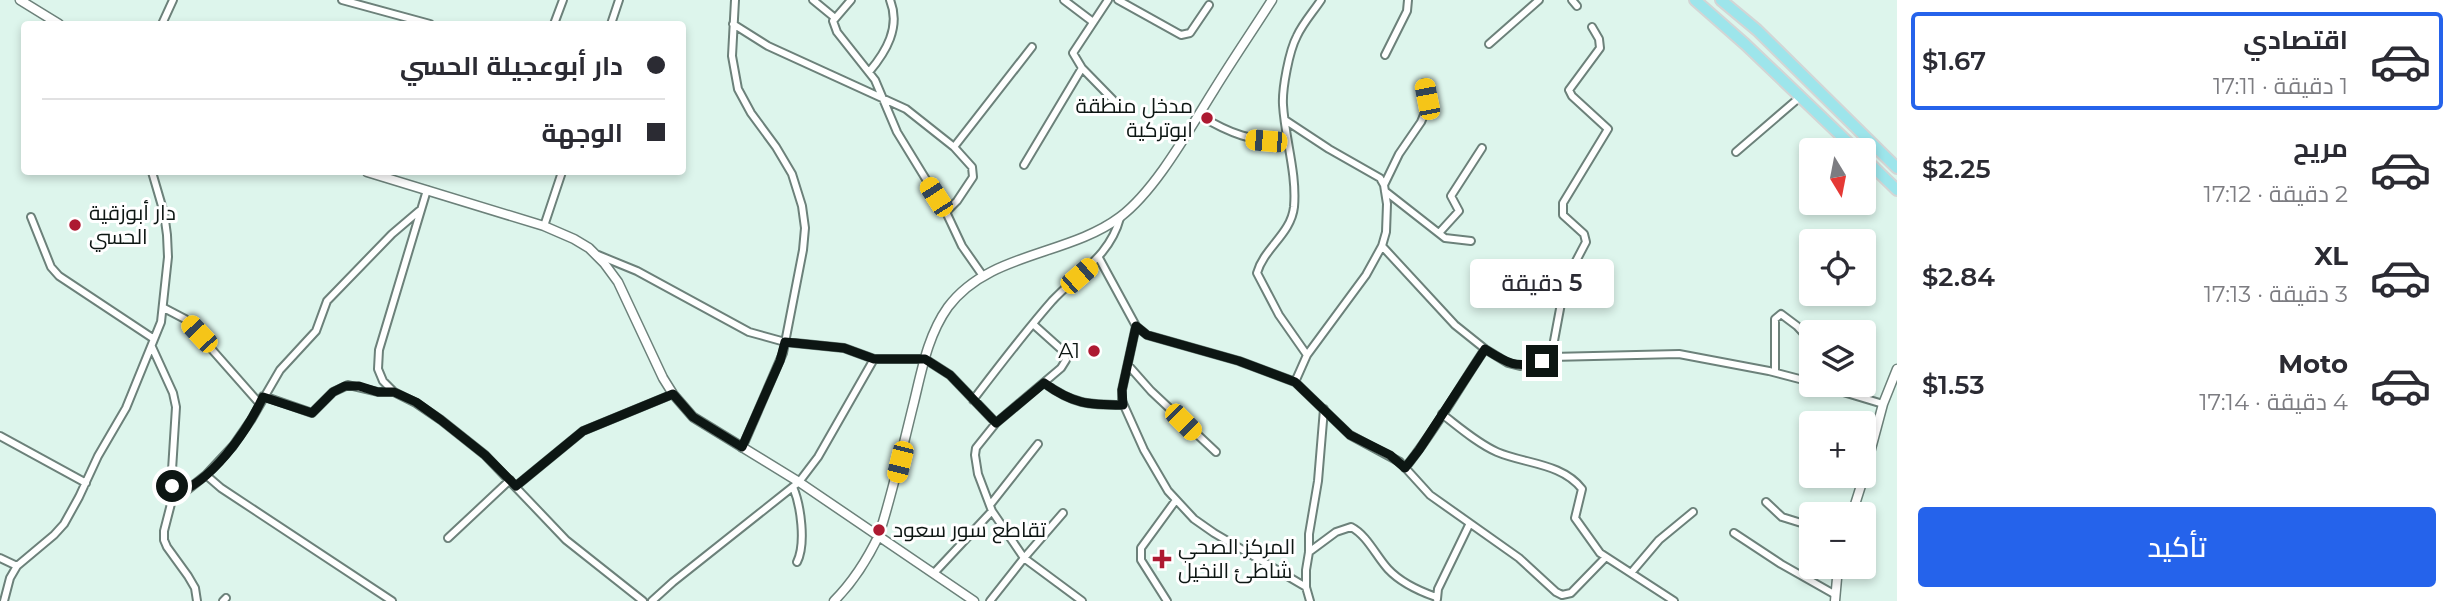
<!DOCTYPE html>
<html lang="ar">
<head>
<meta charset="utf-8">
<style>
  body { margin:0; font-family:Montserrat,Cairo,sans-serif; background:#f2f2f3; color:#2b2b33; direction:rtl; height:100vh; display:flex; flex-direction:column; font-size:26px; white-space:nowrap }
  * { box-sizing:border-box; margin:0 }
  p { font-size:23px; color:#7c7c81 }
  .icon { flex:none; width:38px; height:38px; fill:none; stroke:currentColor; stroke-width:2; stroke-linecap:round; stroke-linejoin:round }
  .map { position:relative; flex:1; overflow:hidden; direction:ltr }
  .side { display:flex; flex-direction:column; background:#fff; width:560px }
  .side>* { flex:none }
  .guide { position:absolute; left:21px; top:21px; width:665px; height:154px; border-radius:7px; box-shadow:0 4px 10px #0003; direction:rtl; display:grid; align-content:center; height:154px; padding:0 21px; background:#fff }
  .needle { width:46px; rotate:170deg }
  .controls { position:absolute; left:1799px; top:138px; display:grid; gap:14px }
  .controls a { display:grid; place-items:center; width:77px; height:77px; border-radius:7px; background:#fff; box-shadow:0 4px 10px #0003; font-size:35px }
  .end { position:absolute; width:32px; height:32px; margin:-16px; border:9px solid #0d1613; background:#fff; box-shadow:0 0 0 4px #fff }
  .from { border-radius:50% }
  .bubble { position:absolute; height:49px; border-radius:7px; background:#fff; box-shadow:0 4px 10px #0003; font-size:23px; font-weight:600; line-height:49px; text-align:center; direction:rtl }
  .car { position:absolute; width:21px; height:42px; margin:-21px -10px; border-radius:9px; box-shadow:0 0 5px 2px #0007; background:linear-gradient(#f5c518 24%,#345 0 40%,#f5c518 0 76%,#345 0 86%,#f5c518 0) }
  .guide b { display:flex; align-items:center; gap:24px; height:66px; font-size:26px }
  .guide b+b { border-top:2px solid #e1e1e2 }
  .guide i { width:18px; height:18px; background:#2b2b33 }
  ul { padding:12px 0 0; list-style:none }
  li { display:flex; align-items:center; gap:21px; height:98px; margin:0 14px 10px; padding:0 7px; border:4px solid transparent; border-radius:7px }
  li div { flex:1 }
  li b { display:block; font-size:26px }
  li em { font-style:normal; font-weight:600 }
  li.on { border-color:#2563eb }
  li>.icon { width:63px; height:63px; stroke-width:1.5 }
  .button { display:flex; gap:14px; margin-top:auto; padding:14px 21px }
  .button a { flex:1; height:80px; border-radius:7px; background:#2563eb; color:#fff; font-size:28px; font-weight:600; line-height:80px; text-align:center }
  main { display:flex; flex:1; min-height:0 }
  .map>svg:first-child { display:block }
</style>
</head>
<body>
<main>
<section class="side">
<ul>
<li class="on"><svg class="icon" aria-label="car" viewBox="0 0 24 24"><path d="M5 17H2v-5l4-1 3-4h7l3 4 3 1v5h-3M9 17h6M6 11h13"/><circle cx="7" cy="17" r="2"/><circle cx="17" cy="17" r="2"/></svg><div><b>اقتصادي</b><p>1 دقيقة · 17:11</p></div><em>$1.67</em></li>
<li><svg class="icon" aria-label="car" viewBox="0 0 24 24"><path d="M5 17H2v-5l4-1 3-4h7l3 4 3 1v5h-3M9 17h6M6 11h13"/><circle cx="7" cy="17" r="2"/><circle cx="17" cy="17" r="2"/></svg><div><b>مريح</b><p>2 دقيقة · 17:12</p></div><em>$2.25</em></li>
<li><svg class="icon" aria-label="car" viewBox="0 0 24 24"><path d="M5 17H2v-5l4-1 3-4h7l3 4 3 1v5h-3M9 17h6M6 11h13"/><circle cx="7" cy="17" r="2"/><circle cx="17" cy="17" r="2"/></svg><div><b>XL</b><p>3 دقيقة · 17:13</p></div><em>$2.84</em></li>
<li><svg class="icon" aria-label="car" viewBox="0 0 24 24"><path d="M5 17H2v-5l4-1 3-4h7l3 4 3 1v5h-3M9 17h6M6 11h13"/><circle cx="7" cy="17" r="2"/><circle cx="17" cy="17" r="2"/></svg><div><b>Moto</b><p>4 دقيقة · 17:14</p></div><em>$1.53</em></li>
</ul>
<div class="button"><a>تأكيد</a></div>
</section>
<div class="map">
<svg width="1897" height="601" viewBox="0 0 1897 601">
  <rect width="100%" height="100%" fill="#ddf5ec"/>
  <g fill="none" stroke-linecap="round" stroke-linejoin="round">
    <g stroke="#6c817a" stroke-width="10">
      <path id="minor" d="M342,0L430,24
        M735,0L732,56L738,89L751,113L776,147L792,174L802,206L805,228L803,250L783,353L742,448
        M813,0L835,18
        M851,0L833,21L837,32L875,80L897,132L946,212L962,246L983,276
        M1064,0L1093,22
        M1108,0L1073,53L1082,68L1122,109
        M1118,0L1181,35L1190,33L1209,5
        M1572,0L1577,6
        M162,24L173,0
        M554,24L563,0
        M611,24L619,0
        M733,24L768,46L906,109L954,147L972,167L973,177L957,201L946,212
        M1489,44L1539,0
        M1385,55L1407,11L1408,0
        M869,72C886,52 901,27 890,0
        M1199,115C1234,136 1248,139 1288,143
        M1285,120L1329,149L1380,178L1384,185L1387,204L1386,232L1382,246L1366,275L1307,355
        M954,147L1032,47
        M1736,152L1800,97
        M1024,165L1082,68
        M1384,185L1399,154L1421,122L1426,110L1424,83
        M427,190L379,350L378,369L383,381L394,392L416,403L441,420L485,455L566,540L643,601
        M1385,191L1445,238L1471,241
        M31,217L51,267L59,276L154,339
        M544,226L562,172
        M1439,233L1459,211L1451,196L1482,148
        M1382,246L1455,325L1485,349L1508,363L1520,366L1551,357L1679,354L1769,371L1811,382
        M598,255L637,271L749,332L785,342L844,348L874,359H925L950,375L996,423
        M1099,258L1136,326L1147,335L1239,361L1295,382L1350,435L1400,462L1430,495L1519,558L1556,592L1562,595L1571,593L1606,557
        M164,308L185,319L260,404
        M1033,324L1062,350L1066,360L1061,368L996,423L976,448L975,455L978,474L992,511L1024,558L1082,601
        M1136,326L1122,390V401L1144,450L1168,491L1194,519L1214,533L1306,587
        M152,347L173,393L176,407L172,470L173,496L164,531V540L167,547L188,576L195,588L197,601
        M1551,357L1565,282L1586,242L1584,234L1563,215V203L1608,129L1572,96L1569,90L1600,48L1599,39L1592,27
        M1128,365L1151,391L1216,452
        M1775,372V319L1781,314L1797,326L1809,339L1811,382
        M1295,382L1307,355L1279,315L1257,273C1264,248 1291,234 1294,207C1297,173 1285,139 1283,105C1282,89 1289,51 1297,36C1303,23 1313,12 1321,0
        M1044,383C1073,404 1088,405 1123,405
        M1820,385L1883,404
        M263,396L312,413L333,392L348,385L378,392H394
        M973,400C999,366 1024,333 1052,301C1078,273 1110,256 1120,218
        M1442,414C1459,427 1477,443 1497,452C1525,464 1562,463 1582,489L1575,518L1600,553L1674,601
        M0,436L86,483
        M1405,468C1435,431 1458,389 1485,349
        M206,475L221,488L392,601
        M516,486L583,431L673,394
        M793,487C801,506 806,544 797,562
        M173,496L186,491L206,475L233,446L251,420L280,370L316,331L327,301L392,234L419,211
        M1766,502L1782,517L1811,526
        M990,505L1038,444
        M1734,533L1781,564L1834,594
        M448,538L510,480
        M1309,552L1336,532L1351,527C1367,535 1376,556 1388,569C1401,583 1419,591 1436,597
        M0,558L17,566
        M935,572L992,511
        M1631,573L1659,540L1693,512
        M1437,599L1438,589L1469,525
        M4,601L10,578L17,566L54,535L64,524L79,497L98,456L126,408L161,322L168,257L167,235L164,213L152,172
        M223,601L226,598
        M652,601L673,582L799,482L818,457L874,359
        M990,601L1024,558L1063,513
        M1167,601L1141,560V548L1176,500
        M1310,601L1306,587V570L1309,552V534L1318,481L1324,409"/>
    </g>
    <g stroke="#6c817a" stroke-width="11">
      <path id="tertiary" d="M20,0L59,24
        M367,172L544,226L574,239L589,248L604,263L618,282L663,378L673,394L693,417L799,482L974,601
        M1864,475L1883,404L1897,369
        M1852,514L1864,476
        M834,601C854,581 867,560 879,535C893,491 903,446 914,402C922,369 928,335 948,307C989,252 1068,256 1120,217C1156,190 1190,128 1214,90C1233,59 1253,30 1272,0
        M1835,601L1838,567"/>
    </g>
    <g stroke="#d3d5d5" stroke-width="14">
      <path id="primary" d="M1695,0L1745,44L1856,150
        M1721,0L1757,30L1897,168
        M1864,158L1897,190"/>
    </g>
    <use href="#minor" stroke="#fff" stroke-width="6"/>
    <use href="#tertiary" stroke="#fff" stroke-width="8"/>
    <use href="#primary" stroke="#9de5eb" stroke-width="10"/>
  </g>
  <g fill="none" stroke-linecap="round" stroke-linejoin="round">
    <path stroke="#0d1613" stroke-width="9" d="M172,486L173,495C212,482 246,433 263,397L312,413L333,392L345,386H359L378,392H394L416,402L441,420L485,455L516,486L583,431L673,394L693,417L742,447L780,361L785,342L844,348L874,359H925L950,375L996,423L1044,383C1073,404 1088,405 1123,405L1122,390L1136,326L1147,335L1239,361L1295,382L1350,435L1390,455L1405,468L1419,450L1485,349C1507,363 1516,369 1542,361"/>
  </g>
  <g fill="#ad1931" stroke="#fff" stroke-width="2.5">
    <circle cx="1207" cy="118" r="7"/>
    <circle cx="75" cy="225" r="7"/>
    <circle cx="1094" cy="351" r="7"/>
    <circle cx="879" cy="530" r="7"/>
    <path d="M1158.5 548.5h7v7h7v7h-7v7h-7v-7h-7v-7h7z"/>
  </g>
  <g text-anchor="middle" stroke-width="6" stroke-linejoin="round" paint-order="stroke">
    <g font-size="21" fill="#0d1613" stroke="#fff" text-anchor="start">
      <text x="1193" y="113" text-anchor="end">مدخل منطقة<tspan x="1193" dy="24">ابوتركية</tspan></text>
      <text x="89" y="220">دار أبوزقية<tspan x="89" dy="24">الحسي</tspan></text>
      <text x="1080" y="358" text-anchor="end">A1</text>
      <text x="893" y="537">تقاطع سور سعود</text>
      <text x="1178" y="554">المركز الصحي<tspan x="1178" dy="24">شاطئ النخيل</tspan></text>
    </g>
  </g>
</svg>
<div class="controls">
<a><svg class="needle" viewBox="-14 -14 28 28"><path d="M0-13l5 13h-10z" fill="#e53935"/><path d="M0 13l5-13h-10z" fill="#7c7c81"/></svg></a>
<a><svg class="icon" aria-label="locate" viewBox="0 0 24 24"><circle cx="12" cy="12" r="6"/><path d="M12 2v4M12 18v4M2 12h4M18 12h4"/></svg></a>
<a><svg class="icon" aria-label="layers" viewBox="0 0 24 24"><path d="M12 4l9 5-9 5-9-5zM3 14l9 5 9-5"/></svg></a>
<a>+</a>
<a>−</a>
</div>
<i class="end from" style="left:172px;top:486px"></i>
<i class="end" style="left:1542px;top:361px"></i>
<div class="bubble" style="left:1470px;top:259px;width:144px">5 دقيقة</div>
<i class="car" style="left:1427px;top:99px;rotate:349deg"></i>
<i class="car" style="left:1266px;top:141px;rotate:275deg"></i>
<i class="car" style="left:936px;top:197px;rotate:327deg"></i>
<i class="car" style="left:1079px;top:276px;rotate:49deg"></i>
<i class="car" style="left:199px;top:334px;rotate:317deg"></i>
<i class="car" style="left:1183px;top:422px;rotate:135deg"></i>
<i class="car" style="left:900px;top:462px;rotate:194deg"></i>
<div class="guide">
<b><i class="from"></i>دار أبوعجيلة الحسي</b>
<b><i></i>الوجهة</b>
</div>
</div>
</main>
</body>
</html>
